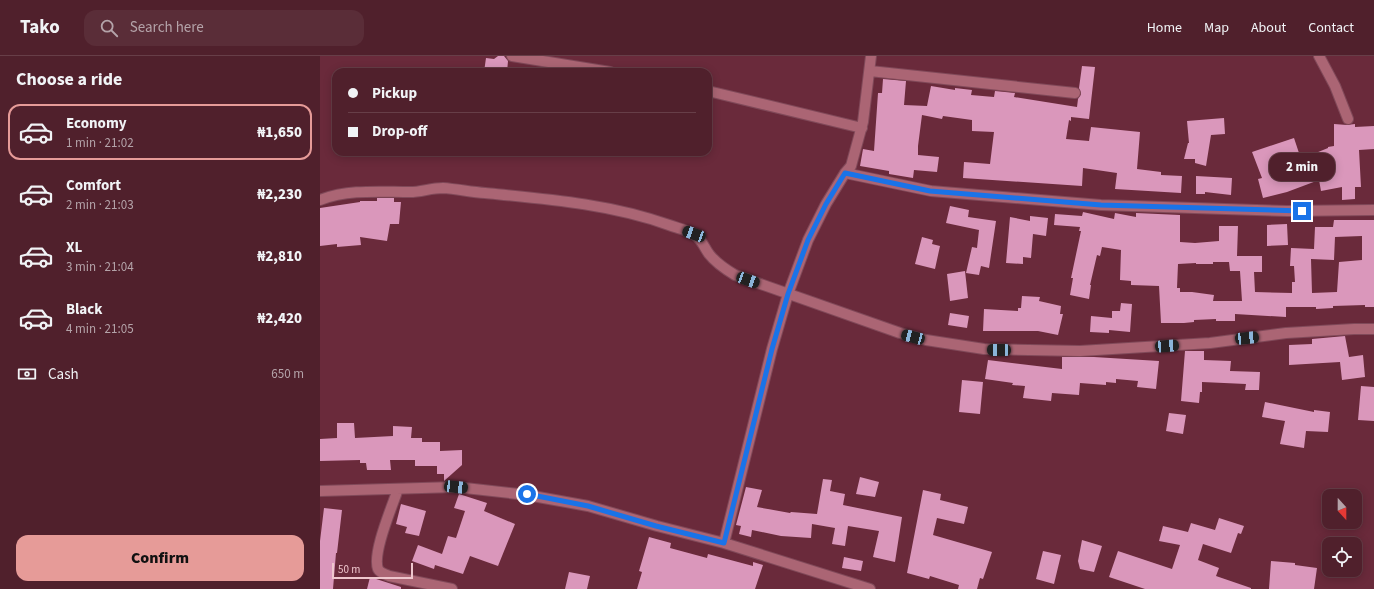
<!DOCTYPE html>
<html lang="en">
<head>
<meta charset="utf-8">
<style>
  body { margin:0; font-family:"Source Sans 3",sans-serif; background:#5a2d38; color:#f1f3f6; height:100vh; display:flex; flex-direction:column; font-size:15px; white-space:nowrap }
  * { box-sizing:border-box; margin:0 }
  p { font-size:13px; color:#b4a3a9 }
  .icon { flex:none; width:22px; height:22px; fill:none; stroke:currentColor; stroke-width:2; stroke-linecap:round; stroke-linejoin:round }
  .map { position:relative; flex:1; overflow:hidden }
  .panel { display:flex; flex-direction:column; background:#50202c; width:320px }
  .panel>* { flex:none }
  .banner { position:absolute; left:12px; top:12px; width:380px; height:88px; border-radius:12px; box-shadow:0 2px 10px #0003,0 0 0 1px #673e48; display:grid; align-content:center; height:88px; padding:0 16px; background:#50202c }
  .needle { width:26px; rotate:159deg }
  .fabs { position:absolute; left:1002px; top:433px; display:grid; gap:8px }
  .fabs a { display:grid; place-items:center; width:40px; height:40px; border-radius:8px; background:#50202c; box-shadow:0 2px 10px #0003,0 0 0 1px #673e48; font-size:20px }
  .scale { position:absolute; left:12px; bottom:10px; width:81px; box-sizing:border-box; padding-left:4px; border:2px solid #eec6cd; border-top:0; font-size:11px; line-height:14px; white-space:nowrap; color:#eec6cd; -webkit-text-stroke:3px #6a2a3b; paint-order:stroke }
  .end { position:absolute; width:18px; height:18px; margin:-9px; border:5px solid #1a73e8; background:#fff; box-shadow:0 0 0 2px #fff }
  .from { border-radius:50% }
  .bubble { position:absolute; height:28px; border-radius:12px; background:#50202c; box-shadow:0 2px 10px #0003,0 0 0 1px #673e48; font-size:13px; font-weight:800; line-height:28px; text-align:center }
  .car { position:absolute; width:12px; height:24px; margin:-12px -6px; border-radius:5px; box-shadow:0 0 3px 1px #0007; background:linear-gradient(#222 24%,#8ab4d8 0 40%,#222 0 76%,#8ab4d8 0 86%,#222 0) }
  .banner b { display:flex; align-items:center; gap:14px; height:38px; font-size:15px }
  .banner b+b { border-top:1px solid #673e48 }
  .banner i { width:10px; height:10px; background:#f1f3f6 }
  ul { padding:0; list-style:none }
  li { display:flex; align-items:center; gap:12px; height:56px; margin:0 8px 6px; padding:0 8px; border:2px solid transparent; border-radius:12px }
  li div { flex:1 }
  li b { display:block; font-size:15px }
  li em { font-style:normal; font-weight:800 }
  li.active { border-color:#e69b98 }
  li>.icon { width:36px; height:36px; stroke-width:1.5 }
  h2 { padding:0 16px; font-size:18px; line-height:48px }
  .pay { display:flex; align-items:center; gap:10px; height:44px; padding:0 16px; font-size:15px }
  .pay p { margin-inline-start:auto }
  .primary-button { display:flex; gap:8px; margin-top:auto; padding:8px 16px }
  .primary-button a { flex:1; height:46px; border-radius:12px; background:#e69b98; color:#111; font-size:16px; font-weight:800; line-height:46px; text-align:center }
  header { display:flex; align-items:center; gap:24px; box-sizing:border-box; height:56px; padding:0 20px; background:#50202c; border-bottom:1px solid #673e48 }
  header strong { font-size:19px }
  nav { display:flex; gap:22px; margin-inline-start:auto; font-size:14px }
  .search { width:280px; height:36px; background:#5a2d38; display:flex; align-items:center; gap:10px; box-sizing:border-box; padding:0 14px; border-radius:12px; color:#b4a3a9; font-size:15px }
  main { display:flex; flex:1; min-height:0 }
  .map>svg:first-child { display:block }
</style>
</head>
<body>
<header>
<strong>Tako</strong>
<div class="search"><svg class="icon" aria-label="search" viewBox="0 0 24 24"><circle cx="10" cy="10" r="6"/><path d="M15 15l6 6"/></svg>Search here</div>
<nav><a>Home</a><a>Map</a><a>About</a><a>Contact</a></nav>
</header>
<main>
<section class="panel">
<h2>Choose a ride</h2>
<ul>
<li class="active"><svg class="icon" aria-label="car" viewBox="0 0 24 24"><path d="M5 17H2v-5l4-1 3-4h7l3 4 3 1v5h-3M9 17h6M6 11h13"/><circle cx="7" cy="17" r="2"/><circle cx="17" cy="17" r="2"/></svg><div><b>Economy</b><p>1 min · 21:02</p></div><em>₦1,650</em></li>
<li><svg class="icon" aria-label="car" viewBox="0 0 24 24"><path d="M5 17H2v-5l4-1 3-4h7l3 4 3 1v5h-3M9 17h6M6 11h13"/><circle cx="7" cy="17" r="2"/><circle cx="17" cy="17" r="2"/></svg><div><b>Comfort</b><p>2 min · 21:03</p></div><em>₦2,230</em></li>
<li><svg class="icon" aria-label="car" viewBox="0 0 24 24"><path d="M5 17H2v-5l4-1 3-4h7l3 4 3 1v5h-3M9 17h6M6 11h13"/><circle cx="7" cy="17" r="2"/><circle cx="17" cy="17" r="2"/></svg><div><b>XL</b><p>3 min · 21:04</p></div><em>₦2,810</em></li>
<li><svg class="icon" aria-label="car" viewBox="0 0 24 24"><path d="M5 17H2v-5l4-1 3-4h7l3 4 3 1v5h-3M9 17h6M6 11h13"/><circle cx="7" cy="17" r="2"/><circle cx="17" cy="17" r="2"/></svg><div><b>Black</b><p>4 min · 21:05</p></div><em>₦2,420</em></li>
</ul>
<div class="pay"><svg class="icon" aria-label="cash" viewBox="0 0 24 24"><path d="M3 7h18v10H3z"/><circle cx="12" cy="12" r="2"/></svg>Cash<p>650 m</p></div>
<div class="primary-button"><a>Confirm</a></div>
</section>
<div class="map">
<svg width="1054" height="533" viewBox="0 0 1054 533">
  <rect width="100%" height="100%" fill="#6a2a3b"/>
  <path fill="#da97bb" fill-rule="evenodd" d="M178,0H184L188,5L187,16H164L166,2L174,3Z
    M762,10L775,11L769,63L751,61V65L749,64L746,83L769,85L771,71L820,76L817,113L841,116V119L862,120L861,137L795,133L797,117L763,112L762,130L643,122L644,106L670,108L674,76L652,75V64L623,60L622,63L602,59L598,90V99L619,101L617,116L594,114L593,122L569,118V115L540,110L543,93L554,95L558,37H562L563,23L586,25L584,49L607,50L611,30L635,34V32L652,34L651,39L674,41L675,35L695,37L694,41L757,51L758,43L761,38L759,32Z
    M904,62L905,78L891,79L886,110L875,107V103H864L868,87H869L867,65Z
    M1014,68L1027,69L1035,68V71L1054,70V93L1039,94L1041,131H1035V143L1022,144V131L1001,135L999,124L967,136L943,142L938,123L942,122L932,96L974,82L981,103L1008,92V91L1014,90Z
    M876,120L912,122L911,139L885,136V138H876Z
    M57,142H74V146H81L79,168H70L67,185L40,181L41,189L17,191V188L0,190V152L40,146V145H57Z
    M630,150L649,154L648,161L676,165L669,212L661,210L659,219L646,217L652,191L657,192L659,174L626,167Z
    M763,156L794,163L795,157L816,161V157L860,159V186L875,187L899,185V170H918L917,200H942V216H934L935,236L972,237V226H975L974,210H970L971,192L994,193L995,171H1013L1014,164H1054V251H1045V249L1013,250V252L996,253V251H966V261L915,258V265H896V263L874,264V266L864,267H841L839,230L811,229V225L800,224L801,194L782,191L780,200L777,199L770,229H771L769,243L750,239L753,222H751L761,175H759L760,171L734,169L735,158L762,160ZM1042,180V204L1019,206L1017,236L992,237L991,203L1014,204L1015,181ZM893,206H909L910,215H920L922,245H893L894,239L872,236H860V232H857L858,208L876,207V208H893Z
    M710,160L728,162L726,180L713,178L711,202L703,201V208L686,207L690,161L710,165Z
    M967,168L968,189L947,190V169Z
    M602,181L613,184L612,188L620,190L615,213L595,208Z
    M645,215L648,242L630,245L627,218Z
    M702,240L720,241L719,245L741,250L740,258H743L738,279L718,275H663L664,253L698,255V252H701Z
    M801,247L812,248L810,276L789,274V277L770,276L771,260L792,262V255H800Z
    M630,257L649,260L647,272L628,269Z
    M1025,280L1029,301L1043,299L1045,321L1022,324L1020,306L969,309V289L992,288V283Z
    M865,295H884V304L911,305L910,315L940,316L939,334H925L926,328L882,326V336H880L879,347L861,345Z
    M742,301H774L839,305L836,333L817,331L818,325L796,323V327L786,326V329L760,327L759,339L732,337L731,345L703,342L705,330L692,329L693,327L665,323L668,304L742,313Z
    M642,324L663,326L660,358L639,356Z
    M1041,330L1054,331V365L1038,364Z
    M945,346L994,356V354L1010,356L1008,376L986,375L984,392L960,388L965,365L942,361Z
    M849,357L866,359L863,378L846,375Z
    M17,367H34L35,382L73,380V370L92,371L91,382H102V386H120V395L142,394V409L124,425V418H117V410H95V404H70L71,414H47L46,407H40V404L0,405V383L17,382Z
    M540,421L559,426L555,441L536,438Z
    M503,423L512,424L510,435L525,438L523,449L582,461L575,506L553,501L559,475L528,470L525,490L512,488L515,472L492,468L491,482L461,480L432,474L431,481L419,478L421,470L416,469L426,431L442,434L437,451L470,457L471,456L497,458Z
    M603,434L621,438L620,444L648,451L644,468L617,462L613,479L672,496L663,523L660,522L657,533H638L639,529L610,520L609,523L587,517Z
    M139,438L167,447L164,455L195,468L178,510L150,500L143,518L115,509L114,513L92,505L98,489L122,498L128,480L136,482L145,455L134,452Z
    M81,448L106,455L99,480L85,477L87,471L76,468Z
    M4,452L22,454L17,497H16L13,533H0V485Z
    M899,462L924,470L921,478L918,477L911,497L883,488L878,504L899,512L896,520L931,532V533H825L789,521L798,495L852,513L860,489L839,485L843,470L868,476L871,467L895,474Z
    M329,481L351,487L350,492L387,502L388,498L433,510V506L443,509L435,533H317L322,516L319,515Z
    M762,484L782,490L774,516L760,513L758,505Z
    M723,495L741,499L734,528L716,523Z
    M524,501L543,505L541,515L522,512Z
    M951,505L975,507V509L997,512L994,533H949Z
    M249,516L270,520L267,533H245Z
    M50,521L81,531V533H47Z"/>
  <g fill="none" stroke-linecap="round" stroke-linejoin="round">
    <g stroke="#804959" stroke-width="12">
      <path id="street" d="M192,0L290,16
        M999,0L1015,30L1028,63
        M550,15L755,37
        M388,35L542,72
        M525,117L611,135L781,149L967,155L1054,154
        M0,144C29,133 59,136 90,136C101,136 111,132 123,132C137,133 151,136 165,137C227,143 291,148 349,169C357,172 368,174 375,179C382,184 384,191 389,198C396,207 405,213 415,219L580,277L606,284L664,293L760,295L890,287L966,277L1034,273H1054
        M78,433C72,451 52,497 58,513C60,517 65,518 69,520L132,533
        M0,435L136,431L207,439L268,450L337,470L404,487L550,533
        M404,487L452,293L468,238L488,184L506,148L525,117L531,110L543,66L551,0"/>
    </g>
    <use href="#street" stroke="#ab6574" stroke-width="10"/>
  </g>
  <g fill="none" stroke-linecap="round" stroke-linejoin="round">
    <path stroke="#1a73e8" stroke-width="5" d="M207,438L268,450L336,470L404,487L452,293L468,238L488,184L506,148L525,117L610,135L781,149L982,155"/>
  </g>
</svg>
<div class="fabs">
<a><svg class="needle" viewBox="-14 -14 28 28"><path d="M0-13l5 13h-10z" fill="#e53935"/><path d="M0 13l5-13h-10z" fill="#b4a3a9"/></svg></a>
<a><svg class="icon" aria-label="locate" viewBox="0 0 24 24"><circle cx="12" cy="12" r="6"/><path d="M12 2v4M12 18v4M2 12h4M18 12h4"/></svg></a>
</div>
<div class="scale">50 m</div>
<i class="end from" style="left:207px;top:438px"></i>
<i class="end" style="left:982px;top:155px"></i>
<div class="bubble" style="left:949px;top:97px;width:66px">2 min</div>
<i class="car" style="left:374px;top:178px;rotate:290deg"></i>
<i class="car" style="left:428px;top:224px;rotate:110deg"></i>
<i class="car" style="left:593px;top:281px;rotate:285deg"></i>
<i class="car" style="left:927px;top:282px;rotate:84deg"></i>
<i class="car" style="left:847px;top:290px;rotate:86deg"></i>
<i class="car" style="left:679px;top:294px;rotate:271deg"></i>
<i class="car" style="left:136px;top:431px;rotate:96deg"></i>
<div class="banner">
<b><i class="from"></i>Pickup</b>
<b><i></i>Drop-off</b>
</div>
</div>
</main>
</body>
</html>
